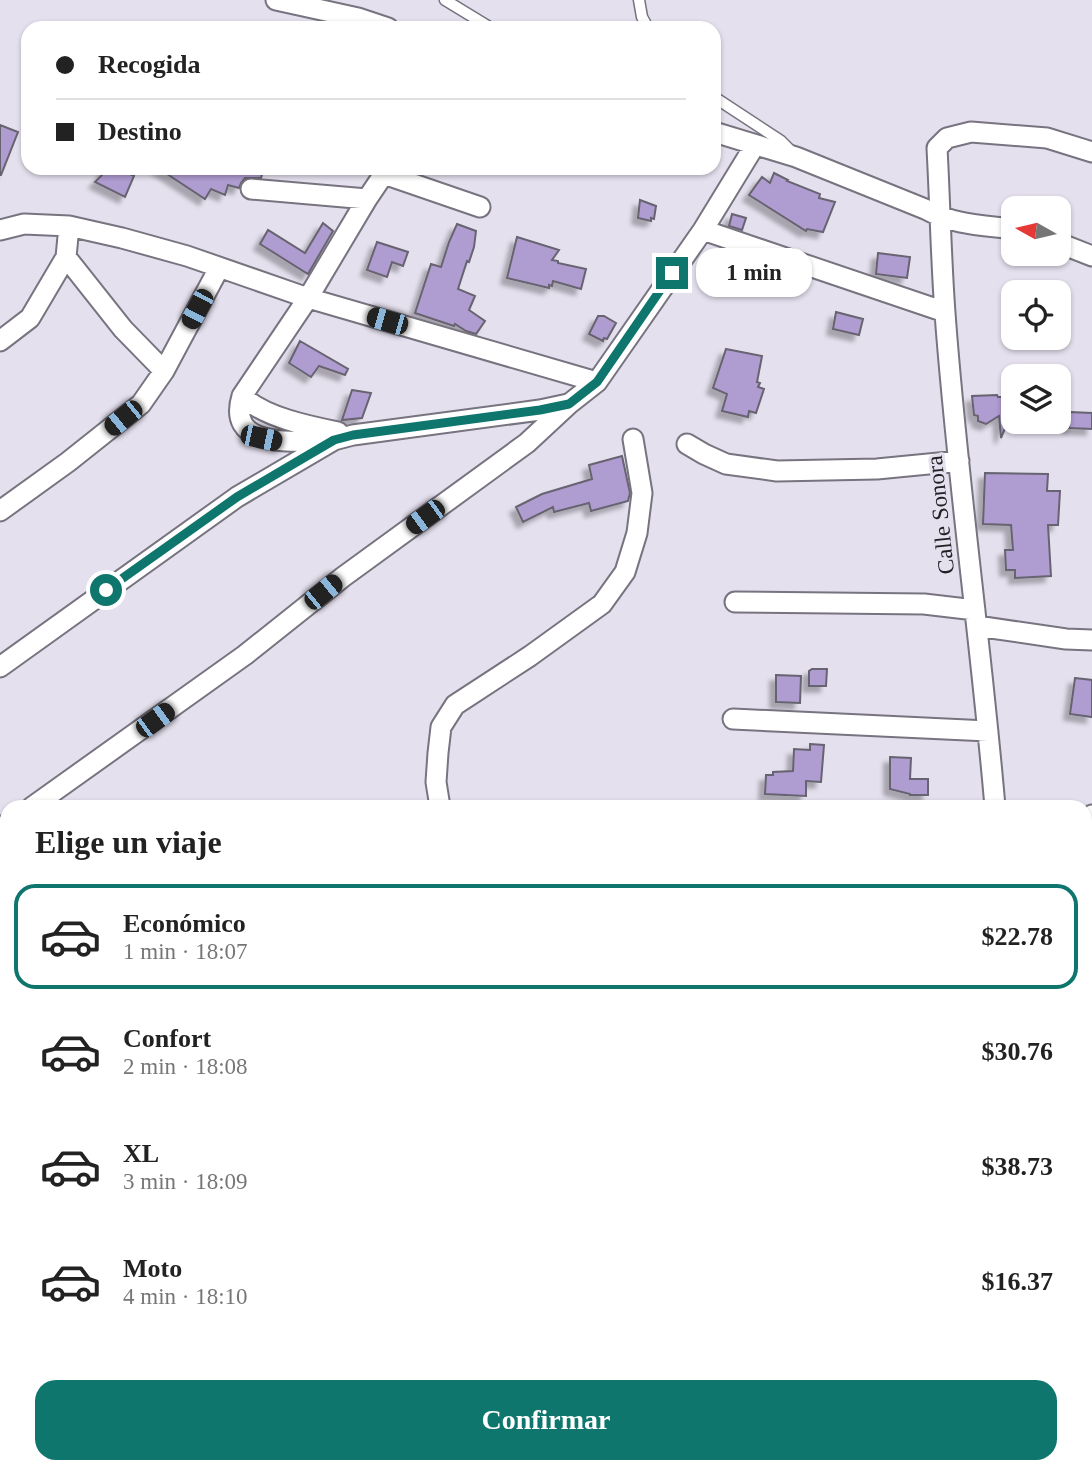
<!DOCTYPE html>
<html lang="es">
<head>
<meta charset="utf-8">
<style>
  body { margin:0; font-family:"Times New Roman",serif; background:#f2f2f2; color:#222; height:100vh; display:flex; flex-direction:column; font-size:26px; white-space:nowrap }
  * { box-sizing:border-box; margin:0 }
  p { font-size:23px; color:#767676 }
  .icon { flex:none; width:38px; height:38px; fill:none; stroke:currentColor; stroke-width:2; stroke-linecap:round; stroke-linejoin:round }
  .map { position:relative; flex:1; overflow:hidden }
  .drawer { position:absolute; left:0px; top:800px; width:1092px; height:674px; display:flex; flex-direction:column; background:#fff; border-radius:21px 21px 0 0; box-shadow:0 2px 5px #0004 }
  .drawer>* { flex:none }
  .hud { position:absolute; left:21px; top:21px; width:700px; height:154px; border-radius:21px; box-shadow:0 2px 5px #0004; display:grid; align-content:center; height:154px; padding:0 35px; background:#fff }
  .needle { width:46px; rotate:278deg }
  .buttons { position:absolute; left:1001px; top:196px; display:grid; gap:14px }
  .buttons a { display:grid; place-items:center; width:70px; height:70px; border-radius:14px; background:#fff; box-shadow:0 2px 5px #0004; font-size:35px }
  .end { position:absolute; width:32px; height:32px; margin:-16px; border:9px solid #0f766e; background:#fff; box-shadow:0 0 0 4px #fff }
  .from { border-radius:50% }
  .bubble { position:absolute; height:49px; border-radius:21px; background:#fff; box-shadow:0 2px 5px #0004; font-size:23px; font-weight:600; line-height:49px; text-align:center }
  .car { position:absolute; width:21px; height:42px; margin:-21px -10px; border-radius:9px; box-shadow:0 0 5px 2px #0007; background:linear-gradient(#222 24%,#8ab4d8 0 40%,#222 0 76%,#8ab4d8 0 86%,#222 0) }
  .hud b { display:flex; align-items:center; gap:24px; height:66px; font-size:26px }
  .hud b+b { border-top:2px solid #e0e0e0 }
  .hud i { width:18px; height:18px; background:#222 }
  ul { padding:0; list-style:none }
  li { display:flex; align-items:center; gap:21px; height:105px; margin:0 14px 10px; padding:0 21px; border:4px solid transparent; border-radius:21px }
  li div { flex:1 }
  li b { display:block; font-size:26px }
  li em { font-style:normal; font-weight:600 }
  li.active { border-color:#0f766e }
  li>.icon { width:63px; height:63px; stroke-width:1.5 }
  h2 { padding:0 35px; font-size:32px; line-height:84px }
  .cta { display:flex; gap:14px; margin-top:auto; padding:14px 35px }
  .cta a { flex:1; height:80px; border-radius:21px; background:#0f766e; color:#fff; font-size:28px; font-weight:600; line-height:80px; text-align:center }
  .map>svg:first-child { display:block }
</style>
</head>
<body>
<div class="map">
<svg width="1092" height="1472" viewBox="0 0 1092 1472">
  <defs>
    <filter id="shadow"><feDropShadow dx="-6" dy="6" stdDeviation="2" flood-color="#0004"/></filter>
  </defs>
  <rect width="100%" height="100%" fill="#e5e0ee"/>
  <path fill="#af9cd1" stroke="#67636f" stroke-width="2" filter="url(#shadow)" d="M0,125L18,132L1,175H0Z
    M105,168H119L134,176L125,197L95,182L102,175Z
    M158,168H264L261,178H245L241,183L239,188L228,185L225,195L211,189L205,199Z
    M774,173L788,180L787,181L820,194L819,198L835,202L823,232L807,229L806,231L749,195L762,177L770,183Z
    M640,200L656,206L654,219L651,218V221L638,218Z
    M732,214L746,218L742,230L729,226Z
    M323,223L333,231L308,274L260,244L268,230L305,253Z
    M457,224L476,231L474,247L469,262L467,261L458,289L475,296L469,310L485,321L476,334L466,331L455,324L454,326L415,313L431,264L441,267L449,242Z
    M517,237L559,250L552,260L558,261V263L586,269L581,289L553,281L552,286L549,285V288L507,278Z
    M377,242L408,252L403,266L392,262L387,277L367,270Z
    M878,253L910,257L907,278L876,274Z
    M836,312L863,319L859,335L833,329Z
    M598,316H604L616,323L607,339L604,338L603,341L589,334Z
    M300,341L348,369L345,375L319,366L311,377L289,363Z
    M726,349L762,356L757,382L760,383L758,387L764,389L756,413L749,411L748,417L722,411L727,394L713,388Z
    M352,390L371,393L362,418L342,420Z
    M997,395L998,397H1013V409L1001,438L999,416L986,424L978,421V416L974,415L972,396Z
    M1070,412L1092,413V429L1069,428Z
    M622,456L630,493L628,501L591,511L589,503L554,512L553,507L523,522L516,507L542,494L592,479L589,465Z
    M985,473L1048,474L1047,491H1060L1058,525H1048L1051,576L1015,578V570H1006L1005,550H1013L1011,525L983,524Z
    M812,669H827L826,686H809V671Z
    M776,675L801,676L800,703L776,702Z
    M1075,678L1092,680V717L1070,714Z
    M810,744L824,745L821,782L806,781V796L765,794L766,775H773V772L793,771L794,749L810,750Z
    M890,757L911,758L910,779H928V795H910V794L890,789Z"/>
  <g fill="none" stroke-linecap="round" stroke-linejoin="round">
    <g stroke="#77737f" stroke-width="13">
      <path id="lane" d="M445,0L491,28
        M639,0L642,17L648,28
        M714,97L781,141L791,151"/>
    </g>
    <g stroke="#77737f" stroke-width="23">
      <path id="street" d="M276,0L358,18L388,28
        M714,132L796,157L925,209C954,225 981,225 1013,229
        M384,174L480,207
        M251,189L367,199
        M0,230L24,224L69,226L122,238L187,256L308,298L597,382
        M703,230L945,312
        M1059,243L1092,256
        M66,257L123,329L164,371
        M0,341L30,318L66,257L69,226
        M242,396C264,417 308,426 338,432
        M331,440C299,441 225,451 242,396L308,298L367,199L388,168
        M687,444L704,454L726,464L777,471L877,469L959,461
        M0,511L68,462L141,404L164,371L219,268
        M735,602L924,604L975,610
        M977,626L1066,639L1092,640
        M0,667L237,497L334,440L353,435L540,410L568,404
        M733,719L988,731
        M32,807L245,655L343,577L527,443L569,404L597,382L703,230L755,145
        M440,807L436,782L438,753L441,727L455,705L530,656L602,604L625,572L637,533L642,493L633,439
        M995,807C981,642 957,478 945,313C941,259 940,203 937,148L947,138L971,132L1047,138L1092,152
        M0,831L7,824
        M1085,836L1092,815
        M0,1282H7
        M1085,1451H1092
        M1057,1466L1058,1472
        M8,1472V1466
        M553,1472V1466"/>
    </g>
    <use href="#lane" stroke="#fff" stroke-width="10"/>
    <use href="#street" stroke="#fff" stroke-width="19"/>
  </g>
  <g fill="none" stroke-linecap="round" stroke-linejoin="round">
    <path stroke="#0f766e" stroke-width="9" d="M106,590L237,497L334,440L353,435L540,410L569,404L597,382L672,273"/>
  </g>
  <g text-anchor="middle" stroke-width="6" stroke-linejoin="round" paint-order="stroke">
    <g font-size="23" fill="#222025" stroke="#e5e0ee">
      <text transform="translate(940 515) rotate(-96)" y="8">Calle Sonora</text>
    </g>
  </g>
</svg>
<div class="buttons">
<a><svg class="needle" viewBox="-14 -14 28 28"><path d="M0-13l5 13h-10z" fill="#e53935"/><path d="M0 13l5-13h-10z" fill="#767676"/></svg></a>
<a><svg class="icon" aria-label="locate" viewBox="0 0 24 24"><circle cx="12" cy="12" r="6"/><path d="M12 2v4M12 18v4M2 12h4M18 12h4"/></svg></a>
<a><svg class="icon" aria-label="layers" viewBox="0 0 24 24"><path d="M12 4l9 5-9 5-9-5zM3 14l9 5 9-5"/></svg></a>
</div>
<i class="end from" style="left:106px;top:590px"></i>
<i class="end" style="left:672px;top:273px"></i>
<div class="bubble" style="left:696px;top:248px;width:116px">1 min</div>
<i class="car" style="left:197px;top:309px;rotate:208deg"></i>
<i class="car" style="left:387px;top:321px;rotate:286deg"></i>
<i class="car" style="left:123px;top:418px;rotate:231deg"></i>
<i class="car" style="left:261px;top:438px;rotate:102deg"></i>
<i class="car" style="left:425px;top:517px;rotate:234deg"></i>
<i class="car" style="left:323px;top:592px;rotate:51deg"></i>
<i class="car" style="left:155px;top:720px;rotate:54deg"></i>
<div class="hud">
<b><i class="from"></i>Recogida</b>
<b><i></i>Destino</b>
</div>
<section class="drawer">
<h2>Elige un viaje</h2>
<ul>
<li class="active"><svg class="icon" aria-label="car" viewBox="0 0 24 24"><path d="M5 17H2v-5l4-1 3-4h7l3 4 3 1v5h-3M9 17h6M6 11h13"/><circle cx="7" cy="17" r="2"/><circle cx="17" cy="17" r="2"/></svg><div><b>Económico</b><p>1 min · 18:07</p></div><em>$22.78</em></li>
<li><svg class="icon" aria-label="car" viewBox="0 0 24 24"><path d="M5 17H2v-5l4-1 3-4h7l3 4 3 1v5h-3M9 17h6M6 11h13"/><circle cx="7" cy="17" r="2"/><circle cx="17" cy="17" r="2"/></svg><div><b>Confort</b><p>2 min · 18:08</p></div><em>$30.76</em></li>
<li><svg class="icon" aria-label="car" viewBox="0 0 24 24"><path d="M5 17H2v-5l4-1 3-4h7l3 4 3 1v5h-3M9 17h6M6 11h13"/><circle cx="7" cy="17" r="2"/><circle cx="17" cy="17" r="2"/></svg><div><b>XL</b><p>3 min · 18:09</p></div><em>$38.73</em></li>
<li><svg class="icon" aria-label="car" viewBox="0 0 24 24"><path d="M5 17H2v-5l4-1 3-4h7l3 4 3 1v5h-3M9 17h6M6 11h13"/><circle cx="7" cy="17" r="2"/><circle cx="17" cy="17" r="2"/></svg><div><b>Moto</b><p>4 min · 18:10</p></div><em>$16.37</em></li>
</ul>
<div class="cta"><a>Confirmar</a></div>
</section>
</div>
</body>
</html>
